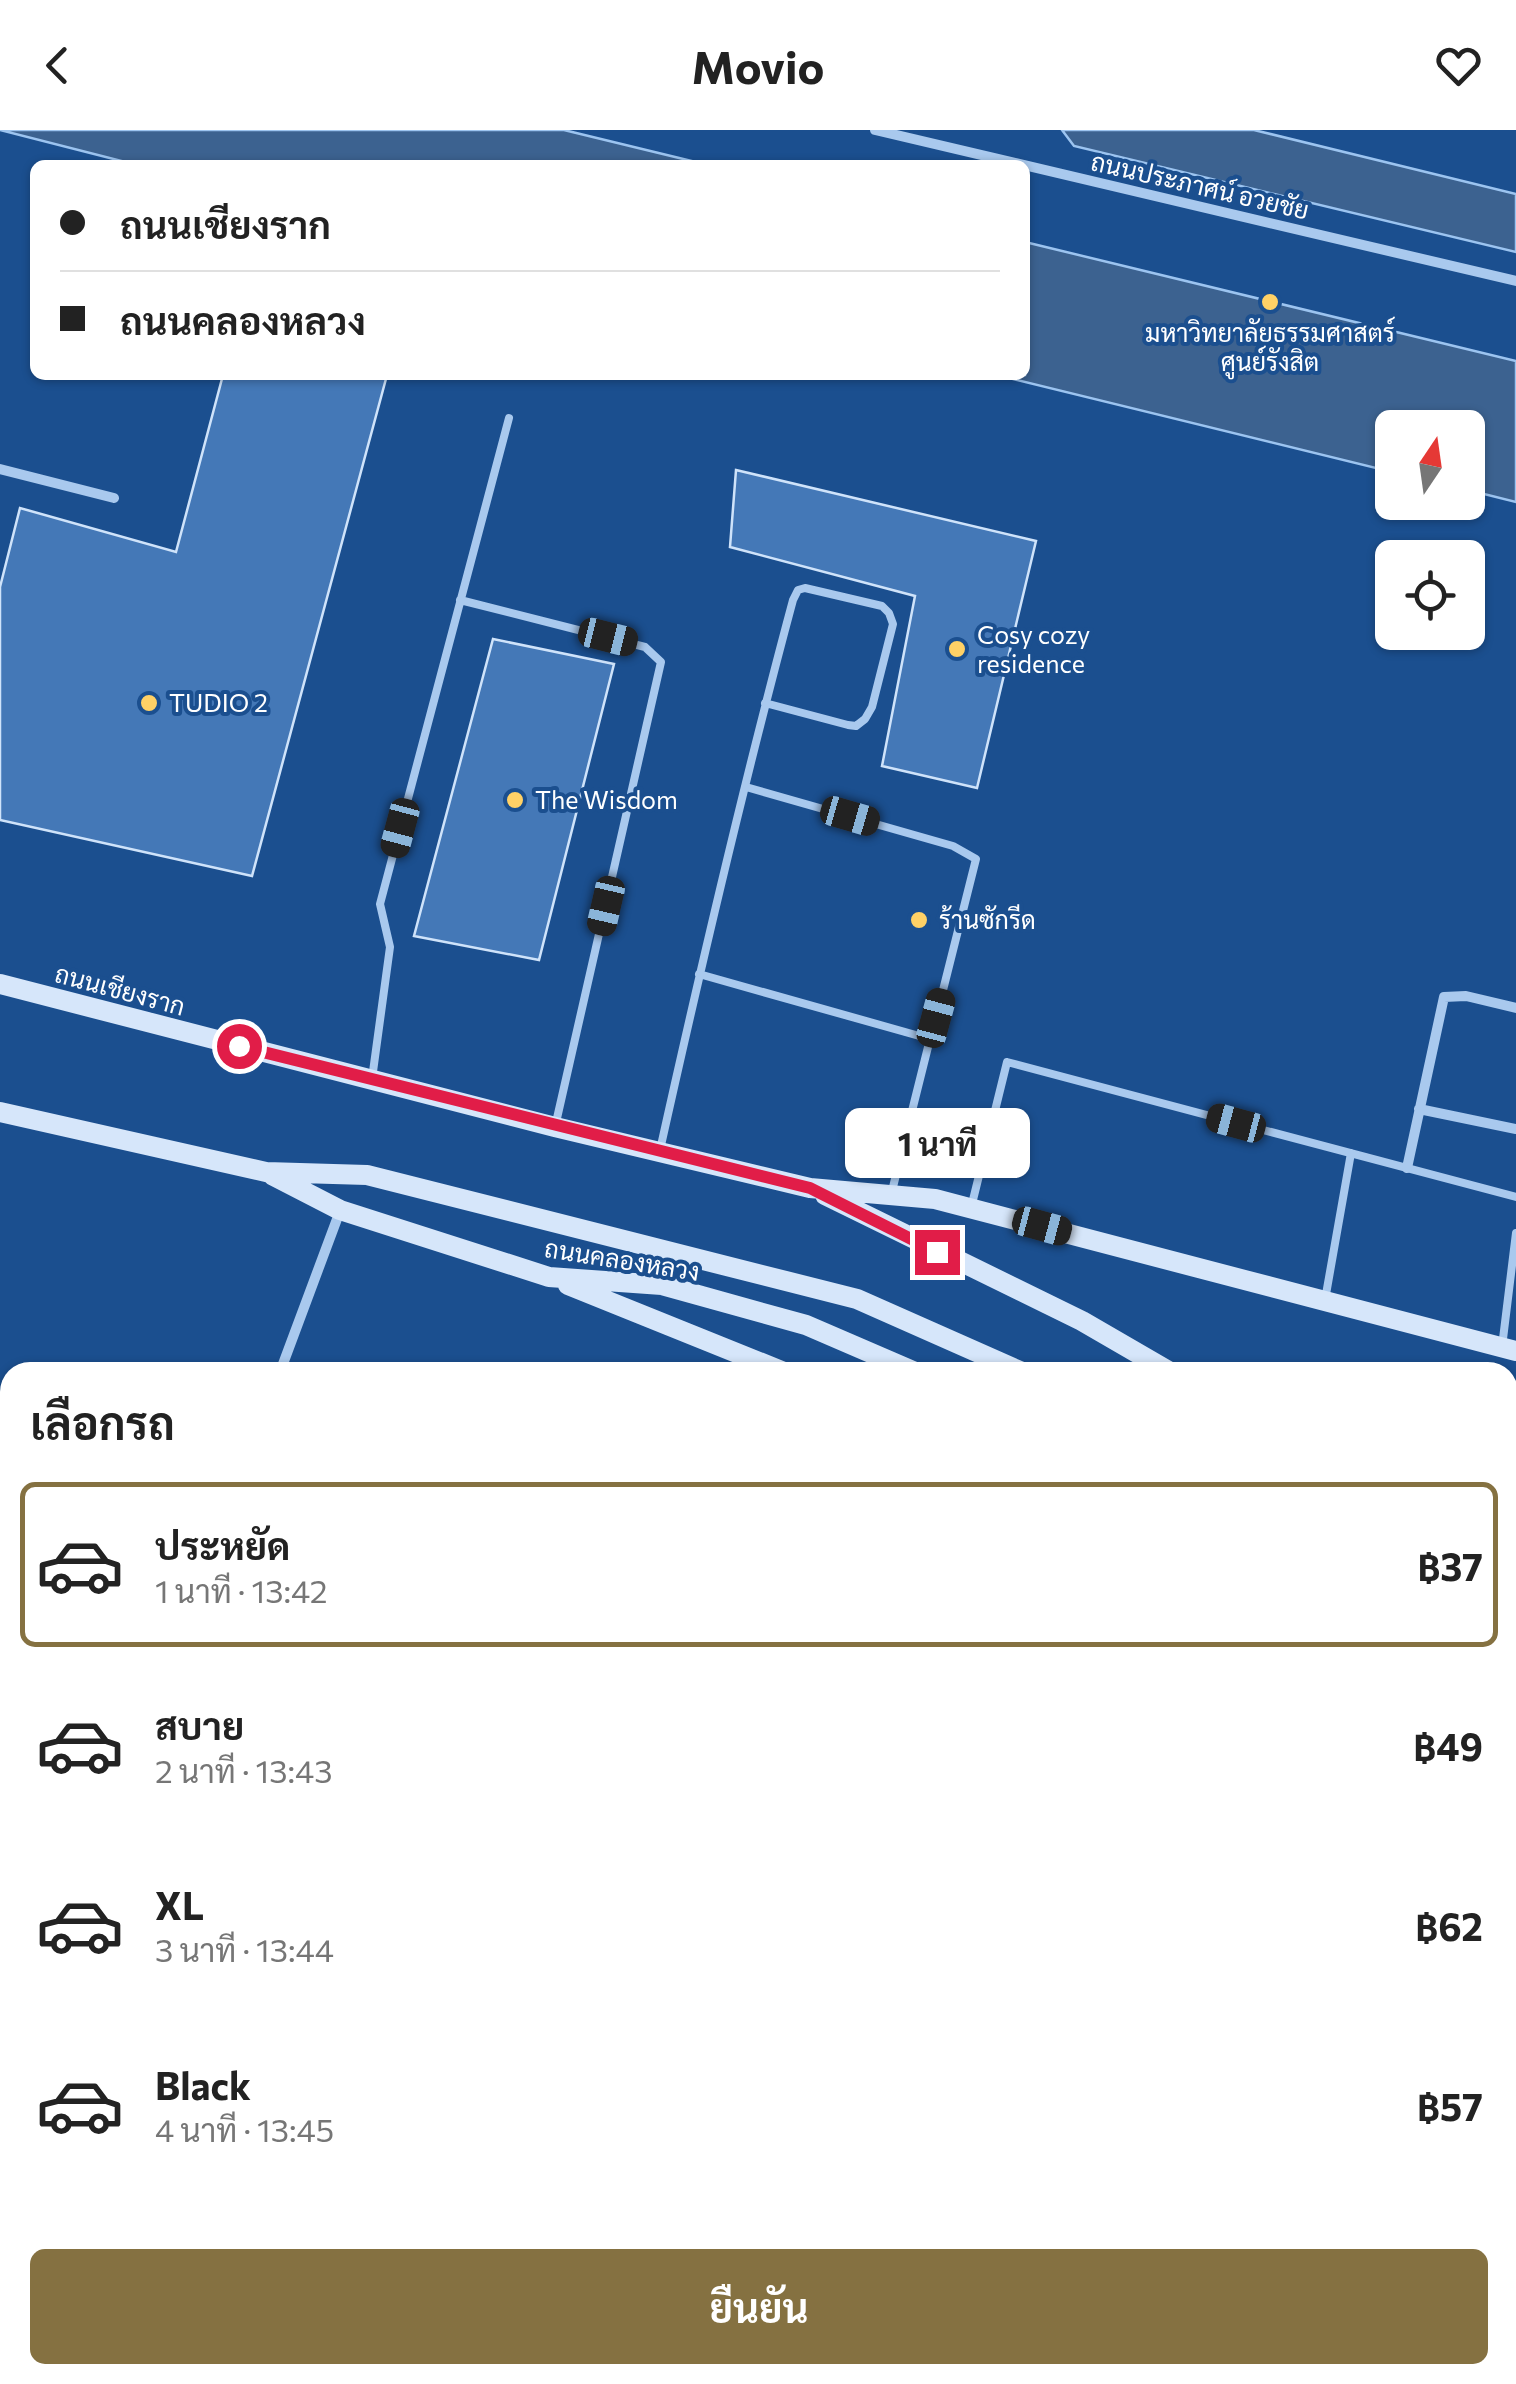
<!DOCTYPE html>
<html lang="th">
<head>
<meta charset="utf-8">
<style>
  body { margin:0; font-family:Commissioner,Sarabun,sans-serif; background:#f6f6f6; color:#222; height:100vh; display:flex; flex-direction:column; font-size:38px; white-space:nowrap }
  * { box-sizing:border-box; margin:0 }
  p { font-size:32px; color:#767676 }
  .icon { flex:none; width:55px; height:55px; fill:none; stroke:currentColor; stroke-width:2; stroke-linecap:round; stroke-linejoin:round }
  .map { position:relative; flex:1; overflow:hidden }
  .side { position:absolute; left:0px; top:1232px; width:1518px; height:1022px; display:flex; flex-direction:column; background:#fff; border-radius:30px 30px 0 0; box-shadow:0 2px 8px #0004 }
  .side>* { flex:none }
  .guide { position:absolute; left:30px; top:30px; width:1000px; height:220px; border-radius:15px; box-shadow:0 2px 8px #0004; display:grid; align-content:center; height:220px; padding:0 30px; background:#fff }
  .needle { width:65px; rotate:13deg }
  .controls { position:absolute; left:1375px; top:280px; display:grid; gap:20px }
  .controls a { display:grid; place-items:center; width:110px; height:110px; border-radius:15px; background:#fff; box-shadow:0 2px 8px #0004; font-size:50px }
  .end { position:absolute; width:45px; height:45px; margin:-22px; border:12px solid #e11d48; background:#fff; box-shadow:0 0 0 5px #fff }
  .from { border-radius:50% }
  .bubble { position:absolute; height:70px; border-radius:15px; background:#fff; box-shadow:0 2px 8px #0004; font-size:32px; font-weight:700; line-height:70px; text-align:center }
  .car { position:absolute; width:30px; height:60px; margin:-30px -15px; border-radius:12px; box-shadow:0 0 8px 2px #0007; background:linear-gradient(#222 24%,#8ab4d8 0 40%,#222 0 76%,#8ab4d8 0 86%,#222 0) }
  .guide b { display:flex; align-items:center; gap:35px; height:95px; font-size:38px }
  .guide b+b { border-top:2px solid #e0e0e0 }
  .guide i { width:25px; height:25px; background:#222 }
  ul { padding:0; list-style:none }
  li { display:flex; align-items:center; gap:30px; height:165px; margin:0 20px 15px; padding:0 10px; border:5px solid transparent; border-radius:15px }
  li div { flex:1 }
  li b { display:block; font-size:38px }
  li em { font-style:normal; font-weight:700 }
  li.current { border-color:#857141 }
  li>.icon { width:90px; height:90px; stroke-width:1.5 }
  h2 { padding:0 30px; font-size:45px; line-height:120px }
  .button { display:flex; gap:20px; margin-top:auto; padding:20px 30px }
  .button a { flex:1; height:115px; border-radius:15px; background:#857141; color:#fff; font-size:40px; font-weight:700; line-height:115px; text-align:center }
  header { display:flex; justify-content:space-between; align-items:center; height:130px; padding:0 30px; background:#fff; font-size:45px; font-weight:700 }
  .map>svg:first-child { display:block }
</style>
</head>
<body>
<header><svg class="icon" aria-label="back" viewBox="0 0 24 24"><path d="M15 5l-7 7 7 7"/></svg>Movio<svg class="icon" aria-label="heart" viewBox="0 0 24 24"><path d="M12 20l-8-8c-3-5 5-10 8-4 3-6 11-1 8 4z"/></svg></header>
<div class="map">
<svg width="1516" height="2254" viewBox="0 0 1516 2254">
  <rect width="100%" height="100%" fill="#1b4f8f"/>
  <path fill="#3c6290" stroke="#9cc4f0" stroke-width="2.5" d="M0,0H564L708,35H137Z
    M1062,0H1254L1516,64V122L1074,16Z
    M1025,112L1516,231V372L1468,360V298H1392V342L997,245H1025Z"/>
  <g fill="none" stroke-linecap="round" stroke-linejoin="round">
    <path stroke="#3c6290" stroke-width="75" d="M0,1575L10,1580
      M1367,2245L1385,2254"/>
  </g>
  <path fill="#4478b7" stroke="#cfe3fa" stroke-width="2.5" d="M223,245H387L252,746L0,690V457L20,378L176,422Z
    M736,340L1036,411L977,658L882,636L915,466L730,417Z
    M493,509L614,534L539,830L414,806Z"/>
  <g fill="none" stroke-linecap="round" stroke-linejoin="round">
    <path stroke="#a9c9ee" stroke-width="8" d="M460,470L645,517L661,532L555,997
      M746,657L953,716L976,729L936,888
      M699,844L930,909L891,1065
      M372,949L390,817L380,774L509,288
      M660,1020C701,836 744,652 793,470L798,460L805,458L882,476L889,483L893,494L872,577L865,589L856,596L848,595L765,573
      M971,1078L1007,932L1516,1067
      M1325,1170L1351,1023
      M1502,1217L1516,1103
      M1508,2048L1516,2056
      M1508,2119L1516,2114"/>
    <path stroke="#a9c9ee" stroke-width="10" d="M875,0L1516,151
      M0,339L114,368
      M1419,979L1516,999
      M1407,1038L1444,867L1466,866L1516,878
      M280,1242L340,1081
      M0,1669L10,1674"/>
    <path stroke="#d6e6fa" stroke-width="20" d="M0,854L555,997L810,1058L935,1069L1516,1221
      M0,982L266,1042L367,1045L857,1169L1022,1242
      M272,1045L340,1080L549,1147L662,1155L806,1195L915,1242
      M825,1065L1082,1191L1170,1242
      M568,1155L784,1242
      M1508,1555L1516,1567
      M1508,1653L1516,1664
      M1508,1772L1516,1786
      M1508,1890L1516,1902"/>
  </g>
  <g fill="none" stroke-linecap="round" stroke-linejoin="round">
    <path stroke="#e11d48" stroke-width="12" d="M239,916L810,1058L937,1122"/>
  </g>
  <g fill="#ffd166" stroke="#1b4f8f" stroke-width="4">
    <circle cx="1270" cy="172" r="10"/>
    <circle cx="957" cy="519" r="10"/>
    <circle cx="149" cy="573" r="10"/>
    <circle cx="515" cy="670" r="10"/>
    <circle cx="919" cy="790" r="10"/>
  </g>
  <g text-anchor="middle" stroke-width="8" stroke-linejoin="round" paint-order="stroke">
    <g font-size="25" fill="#fff" stroke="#1b4f8f">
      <text transform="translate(1200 56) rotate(13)" y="9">ถนนประภาศน์ อวยชัย</text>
      <text transform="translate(120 860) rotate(15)" y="9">ถนนเชียงราก</text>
      <text transform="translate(622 1130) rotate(9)" y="9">ถนนคลองหลวง</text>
    </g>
    <g font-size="25" fill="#fff" stroke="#1b4f8f" text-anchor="start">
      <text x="1270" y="212" text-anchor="middle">มหาวิทยาลัยธรรมศาสตร์<tspan x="1270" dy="29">ศูนย์รังสิต</tspan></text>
      <text x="977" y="514">Cosy cozy<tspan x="977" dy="29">residence</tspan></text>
      <text x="169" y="582">TUDIO 2</text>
      <text x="535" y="679">The Wisdom</text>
      <text x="939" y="799">ร้านซักรีด</text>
    </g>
  </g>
</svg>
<div class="controls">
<a><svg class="needle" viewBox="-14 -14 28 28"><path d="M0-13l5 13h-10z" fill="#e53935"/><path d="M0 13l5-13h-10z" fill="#767676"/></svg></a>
<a><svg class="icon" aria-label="locate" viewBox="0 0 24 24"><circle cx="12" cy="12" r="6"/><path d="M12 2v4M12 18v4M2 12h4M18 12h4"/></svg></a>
</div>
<i class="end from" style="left:239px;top:916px"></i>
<i class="end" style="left:937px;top:1122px"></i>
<div class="bubble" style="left:845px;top:978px;width:185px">1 นาที</div>
<i class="car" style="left:608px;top:507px;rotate:104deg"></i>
<i class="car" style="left:850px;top:686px;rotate:106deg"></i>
<i class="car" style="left:400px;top:698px;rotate:195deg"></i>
<i class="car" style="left:606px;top:776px;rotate:193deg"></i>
<i class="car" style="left:936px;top:888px;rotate:15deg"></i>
<i class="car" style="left:1236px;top:993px;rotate:285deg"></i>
<i class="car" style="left:1042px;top:1096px;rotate:105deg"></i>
<div class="guide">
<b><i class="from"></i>ถนนเชียงราก</b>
<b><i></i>ถนนคลองหลวง</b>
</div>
<section class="side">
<h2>เลือกรถ</h2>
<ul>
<li class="current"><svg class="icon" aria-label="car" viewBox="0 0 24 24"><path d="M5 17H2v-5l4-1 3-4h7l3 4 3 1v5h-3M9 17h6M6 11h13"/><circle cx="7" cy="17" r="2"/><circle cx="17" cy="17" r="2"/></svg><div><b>ประหยัด</b><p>1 นาที · 13:42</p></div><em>฿37</em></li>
<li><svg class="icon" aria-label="car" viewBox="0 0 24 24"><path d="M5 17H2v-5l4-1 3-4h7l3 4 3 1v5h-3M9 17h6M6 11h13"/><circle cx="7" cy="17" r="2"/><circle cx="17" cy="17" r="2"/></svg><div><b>สบาย</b><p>2 นาที · 13:43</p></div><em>฿49</em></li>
<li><svg class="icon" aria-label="car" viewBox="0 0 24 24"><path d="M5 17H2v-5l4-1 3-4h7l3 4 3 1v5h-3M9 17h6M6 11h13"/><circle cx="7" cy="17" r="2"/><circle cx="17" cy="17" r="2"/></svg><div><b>XL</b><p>3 นาที · 13:44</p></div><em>฿62</em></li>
<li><svg class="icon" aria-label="car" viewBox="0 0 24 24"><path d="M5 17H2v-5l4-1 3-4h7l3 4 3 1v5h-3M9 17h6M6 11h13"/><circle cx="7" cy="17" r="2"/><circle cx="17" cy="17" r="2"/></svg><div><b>Black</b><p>4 นาที · 13:45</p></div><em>฿57</em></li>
</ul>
<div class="button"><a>ยืนยัน</a></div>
</section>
</div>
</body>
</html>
